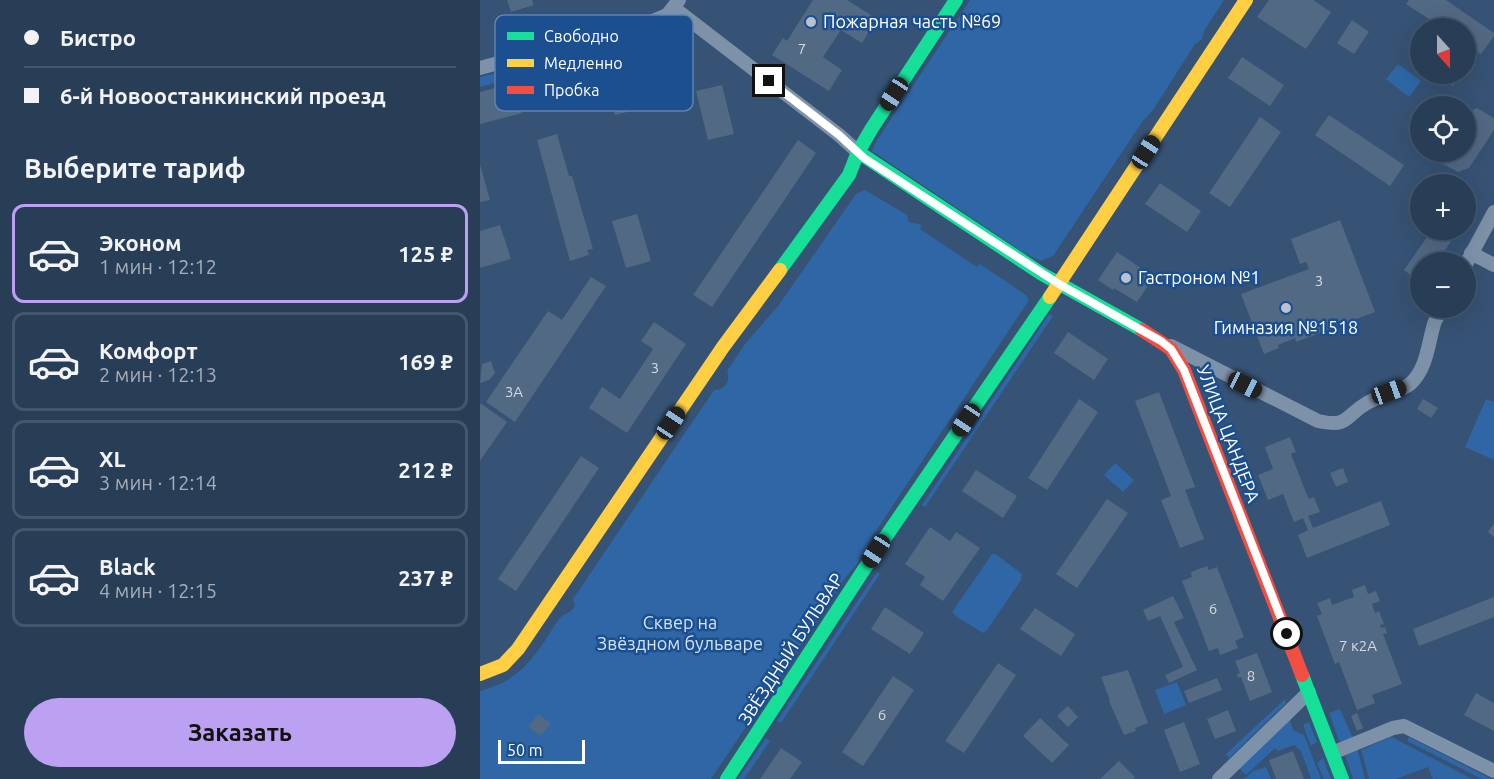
<!DOCTYPE html>
<html lang="ru">
<head>
<meta charset="utf-8">
<style>
  body { margin:0; font-family:Ubuntu,sans-serif; background:#30455d; color:#f1f3f6; height:100vh; display:flex; flex-direction:column; font-size:22px; white-space:nowrap }
  * { box-sizing:border-box; margin:0 }
  p { font-size:20px; color:#a5aeba }
  .icon { flex:none; width:33px; height:33px; fill:none; stroke:currentColor; stroke-width:2; stroke-linecap:round; stroke-linejoin:round }
  .map { position:relative; flex:1; overflow:hidden }
  .side { display:flex; flex-direction:column; background:#283e57; width:480px }
  .side>* { flex:none }
  .hud { display:grid; align-content:center; height:132px; padding:0 24px; background:#283e57 }
  .needle { width:39px; rotate:159deg }
  .tools { position:absolute; left:930px; top:18px; display:grid; gap:12px }
  .tools a { display:grid; place-items:center; width:66px; height:66px; border-radius:50%; background:#283e57; box-shadow:0 6px 24px #0002,0 0 0 2px #44576d; font-size:30px }
  .scale { position:absolute; left:18px; bottom:15px; width:87px; box-sizing:border-box; padding-left:6px; border:3px solid #fff; border-top:0; font-size:16px; line-height:21px; white-space:nowrap; color:#fff; -webkit-text-stroke:4px #1b4f8f; paint-order:stroke }
  .end { position:absolute; width:27px; height:27px; margin:-14px; border:8px solid #fff; background:#111; box-shadow:0 0 0 3px #111 }
  .from { border-radius:50% }
  .car { position:absolute; width:18px; height:36px; margin:-18px -9px; border-radius:8px; box-shadow:0 0 4px 2px #0007; background:linear-gradient(#222 24%,#8ab4d8 0 40%,#222 0 76%,#8ab4d8 0 86%,#222 0) }
  .hud b { display:flex; align-items:center; gap:21px; height:57px; font-size:22px }
  .hud b+b { border-top:2px solid #44576d }
  .hud i { width:15px; height:15px; background:#f1f3f6 }
  ul { padding:0; list-style:none }
  li { display:flex; align-items:center; gap:18px; height:99px; margin:0 12px 9px; padding:0 12px; border:3px solid #44576d; border-radius:12px }
  li div { flex:1 }
  li b { display:block; font-size:22px }
  li em { font-style:normal; font-weight:700 }
  li.current { border-color:#bca0f2 }
  li>.icon { width:54px; height:54px; stroke-width:1.5 }
  h2 { padding:0 24px; font-size:27px; line-height:72px }
  .primary-button { display:flex; gap:12px; margin-top:auto; padding:12px 24px }
  .primary-button a { flex:1; height:69px; border-radius:36px; background:#bca0f2; color:#111; font-size:24px; font-weight:700; line-height:69px; text-align:center }
  main { display:flex; flex:1; min-height:0 }
  .map>svg:first-child { display:block }
</style>
</head>
<body>
<main>
<section class="side">
<div class="hud">
<b><i class="from"></i>Бистро</b>
<b><i></i>6-й Новоостанкинский проезд</b>
</div>
<h2>Выберите тариф</h2>
<ul>
<li class="current"><svg class="icon" aria-label="car" viewBox="0 0 24 24"><path d="M5 17H2v-5l4-1 3-4h7l3 4 3 1v5h-3M9 17h6M6 11h13"/><circle cx="7" cy="17" r="2"/><circle cx="17" cy="17" r="2"/></svg><div><b>Эконом</b><p>1 мин · 12:12</p></div><em>125 ₽</em></li>
<li><svg class="icon" aria-label="car" viewBox="0 0 24 24"><path d="M5 17H2v-5l4-1 3-4h7l3 4 3 1v5h-3M9 17h6M6 11h13"/><circle cx="7" cy="17" r="2"/><circle cx="17" cy="17" r="2"/></svg><div><b>Комфорт</b><p>2 мин · 12:13</p></div><em>169 ₽</em></li>
<li><svg class="icon" aria-label="car" viewBox="0 0 24 24"><path d="M5 17H2v-5l4-1 3-4h7l3 4 3 1v5h-3M9 17h6M6 11h13"/><circle cx="7" cy="17" r="2"/><circle cx="17" cy="17" r="2"/></svg><div><b>XL</b><p>3 мин · 12:14</p></div><em>212 ₽</em></li>
<li><svg class="icon" aria-label="car" viewBox="0 0 24 24"><path d="M5 17H2v-5l4-1 3-4h7l3 4 3 1v5h-3M9 17h6M6 11h13"/><circle cx="7" cy="17" r="2"/><circle cx="17" cy="17" r="2"/></svg><div><b>Black</b><p>4 мин · 12:15</p></div><em>237 ₽</em></li>
</ul>
<div class="primary-button"><a>Заказать</a></div>
</section>
<div class="map">
<svg width="1014" height="779" viewBox="0 0 1014 779">
  <rect width="100%" height="100%" fill="#365274"/>
  <path fill="#2f66a5" d="M490,0H744L724,31L722,39L715,44L673,110L662,122L573,256L560,261L541,251L392,151L397,140Z
    M918,64L941,81L929,97L906,79Z
    M38,68L45,75L0,87V77Z
    M385,190L427,215L429,222L442,225L440,229L497,267L500,264L546,295L549,300L394,534L377,564L365,578L317,650L315,658L292,688L231,779H0V691C35,681 48,666 68,636C72,630 76,622 81,617C86,612 90,614 95,606L93,599L234,390C245,390 251,381 247,371L265,344L298,306L376,194Z
    M569,314L573,316L445,507L442,505Z
    M1006,399L1014,402V460L985,447Z
    M635,463L654,480L643,492L624,475Z
    M512,554L517,555L542,574L541,580L507,630L503,633L477,617L472,612Z
    M397,572L400,574L301,723L297,721Z
    M697,682L706,705L684,714L675,690Z
    M805,699L806,703L749,758L746,754Z
    M860,709L873,738L860,743L849,713Z
    M810,719L813,730L824,735L841,779H831L821,751L814,745L798,751L795,748L766,775L759,768Z
    M829,722L837,742L831,746L823,725Z
    M911,737H912L992,779H953L948,767L916,779H889L881,750Z
    M929,737L1011,779H1002L927,741Z
    M286,738L290,741L264,779H258Z
    M877,748L885,779H873L865,755Z
    M843,758L851,779H844L837,763Z
    M786,767L791,779H764L773,771Z"/>
  <path fill="#526984" d="M27,0H52L54,5L31,12Z
    M333,0H367L397,19L382,43L361,30L343,57L362,70L349,91L292,55L303,38L307,41Z
    M789,0H833L851,12L826,49L777,17Z
    M929,0H966L1014,33V36L1001,54L986,44V28H963L926,4Z
    M872,20L889,32L874,54L857,43Z
    M171,55L183,103L135,115L122,67Z
    M762,57L804,85L790,106L748,78Z
    M972,74L978,78L973,86L967,82Z
    M34,83L42,113L0,124V92Z
    M242,85L254,134L228,140L216,91Z
    M997,108L1014,118V130L989,168L978,172L963,164L964,152H986V113Z
    M849,115L924,165L910,186L835,135Z
    M780,117L801,132L750,207L729,193Z
    M77,134L89,176H92L113,249L107,250L109,255L90,261L57,140Z
    M318,140L336,153L232,307L213,295Z
    M0,164L10,200L0,202Z
    M680,183L721,211L707,232L665,204Z
    M157,214L171,261L146,268L132,221Z
    M860,220L895,312L816,342L815,338L798,345L799,348L784,354L761,294L829,269L826,262L820,264L811,239Z
    M20,225L31,259L0,268V231Z
    M952,230H970L976,234L957,262H940V282L924,270Z
    M637,252L674,277L657,302L634,288L633,290L618,280Z
    M111,277L126,286L35,422L6,402L68,311L82,320Z
    M174,322L206,344L147,433L109,408L122,387L140,399L173,349L161,341Z
    M588,332L628,359L614,380L574,353Z
    M11,361L15,373L9,380L0,383L2,364Z
    M679,392L715,487L705,490L724,539L700,548L681,500L691,496L655,401Z
    M599,399L618,412L567,490L548,478Z
    M943,399L958,408L951,418L937,409Z
    M0,403L27,422L0,461Z
    M810,437L816,452L811,454L827,495L829,499L834,497L840,512L828,516L833,528L901,501L910,525L827,558L818,535L828,530L823,518L814,522L803,494L788,500L778,475L793,469L785,447Z
    M101,456L119,468L36,591L18,579Z
    M863,468L868,482L856,487L850,473Z
    M496,470L537,496L523,518L482,491Z
    M627,499L648,513L597,588L576,574Z
    M1014,524V537L1008,532Z
    M450,527L470,541L476,532L500,548L463,601L440,585L445,577L425,564Z
    M727,566L729,570L737,567L764,637L755,641L758,648L740,655L738,648L729,651L702,581L712,577L711,572Z
    M885,585L888,594L896,591L900,601L892,604L895,613L899,611L904,624L900,625L901,628L905,627L907,633L903,634L922,684L892,695L895,703L877,710L859,662L855,664L837,616L842,614L837,603L850,598L852,605L874,597L872,590Z
    M693,596L704,618L694,622L717,670L689,683L685,675L703,667L680,616L668,621L663,610Z
    M1014,597V617L939,646L933,629Z
    M405,607L444,633L430,654L391,629Z
    M555,608L595,634L581,656L540,629Z
    M777,653L792,692L770,701L761,677L758,678L757,674L760,673L755,661Z
    M518,663L536,675L484,753L465,741Z
    M648,670L668,723L655,728L656,731L644,735L629,701L630,700L621,677Z
    M413,676L434,690L383,766L362,752Z
    M737,678L742,690L709,703L704,691Z
    M996,693L1014,703V731L984,715Z
    M588,706L598,717L588,727L577,716Z
    M748,710L756,731L735,739L727,719Z
    M877,713L883,728L877,731L871,716Z
    M59,714L71,724L60,736L48,726Z
    M560,718L589,745L572,763L543,736Z
    M704,722L720,764L700,772L684,730Z
    M301,748L322,762L310,779H280Z
    M813,751L824,779H796L789,760Z
    M639,761L655,777L653,779H620Z"/>
  <g fill="none" stroke-linecap="round" stroke-linejoin="round">
    <path stroke="#7d92a8" stroke-width="14" d="M194,8L359,135L378,152
      M0,68L173,21L187,15L199,0
      M991,253L1014,265
      M986,264L1014,212
      M691,346L838,421C870,428 864,416 887,403C899,396 920,392 930,384C947,369 948,344 954,324C956,318 960,313 963,308
      M852,753L913,728L924,726L1014,771
      M739,779L829,692"/>
    <path stroke="#16e098" stroke-width="14" d="M378,152L562,274L662,330
      M300,270L369,175L378,152L392,128L476,0
      M822,675L862,779
      M247,779L396,551L570,297"/>
    <path stroke="#ffcf43" stroke-width="14" d="M570,297L766,0
      M0,674L23,665L38,649L243,347L300,270"/>
    <path stroke="#f24e42" stroke-width="14" d="M662,330L691,349L704,370L822,675"/>
  </g>
  <g fill="none" stroke-linecap="round" stroke-linejoin="round">
    <path stroke="#fff" stroke-width="8" d="M289,81L359,135L384,158L579,284L681,341L691,349L704,370L807,634"/>
  </g>
  <g fill="#b9c2ce" stroke="#1b4f8f" stroke-width="2">
    <circle cx="331" cy="22" r="6"/>
    <circle cx="646" cy="278" r="6"/>
    <circle cx="806" cy="308" r="6"/>
  </g>
  <g text-anchor="middle" stroke-width="5" stroke-linejoin="round" paint-order="stroke">
    <g font-size="15" fill="#d4dae0">
      <text x="322" y="54">7</text>
      <text x="839" y="286">3</text>
      <text x="175" y="373">3</text>
      <text x="34" y="397">3А</text>
      <text x="733" y="614">6</text>
      <text x="878" y="651">7 к2А</text>
      <text x="771" y="681">8</text>
      <text x="402" y="720">6</text>
    </g>
    <g font-size="18" fill="#fff" stroke="#1b4f8f" text-anchor="start">
      <text x="343" y="28">Пожарная часть №69</text>
      <text x="658" y="284">Гастроном №1</text>
      <text x="806" y="334" text-anchor="middle">Гимназия №1518</text>
    </g>
    <g font-size="18" fill="#fff" stroke="#1b4f8f">
      <text transform="translate(748 434) rotate(69)" y="6">УЛИЦА ЦАНДЕРА</text>
      <text transform="translate(311 649) rotate(-57)" y="6">ЗВЁЗДНЫЙ БУЛЬВАР</text>
    </g>
    <g font-size="18" fill="#cfe3fa" stroke="#1b4f8f">
      <text x="200" y="629">Сквер на<tspan x="200" dy="21">Звёздном бульваре</tspan></text>
    </g>
  </g>
  <rect x="15" y="15" width="198" height="96" rx="9" fill="#1b4f8f" stroke="#5f84b1" stroke-width="1.5"/>
  <rect x="27" y="32" width="27" height="8" fill="#16e098"/>
  <rect x="27" y="59" width="27" height="8" fill="#ffcf43"/>
  <rect x="27" y="86" width="27" height="8" fill="#f24e42"/>
  <g font-size="16" fill="#fff">
    <text x="64" y="42">Свободно</text>
    <text x="64" y="69">Медленно</text>
    <text x="64" y="96">Пробка</text>
  </g>
</svg>
<div class="tools">
<a><svg class="needle" viewBox="-14 -14 28 28"><path d="M0-13l5 13h-10z" fill="#e53935"/><path d="M0 13l5-13h-10z" fill="#a5aeba"/></svg></a>
<a><svg class="icon" aria-label="locate" viewBox="0 0 24 24"><circle cx="12" cy="12" r="6"/><path d="M12 2v4M12 18v4M2 12h4M18 12h4"/></svg></a>
<a>+</a>
<a>−</a>
</div>
<div class="scale">50 m</div>
<i class="end from" style="left:807px;top:634px"></i>
<i class="end" style="left:289px;top:81px"></i>
<i class="car" style="left:414px;top:94px;rotate:213deg"></i>
<i class="car" style="left:666px;top:152px;rotate:33deg"></i>
<i class="car" style="left:765px;top:385px;rotate:117deg"></i>
<i class="car" style="left:909px;top:392px;rotate:70deg"></i>
<i class="car" style="left:486px;top:420px;rotate:214deg"></i>
<i class="car" style="left:191px;top:423px;rotate:34deg"></i>
<i class="car" style="left:396px;top:551px;rotate:213deg"></i>
</div>
</main>
</body>
</html>
